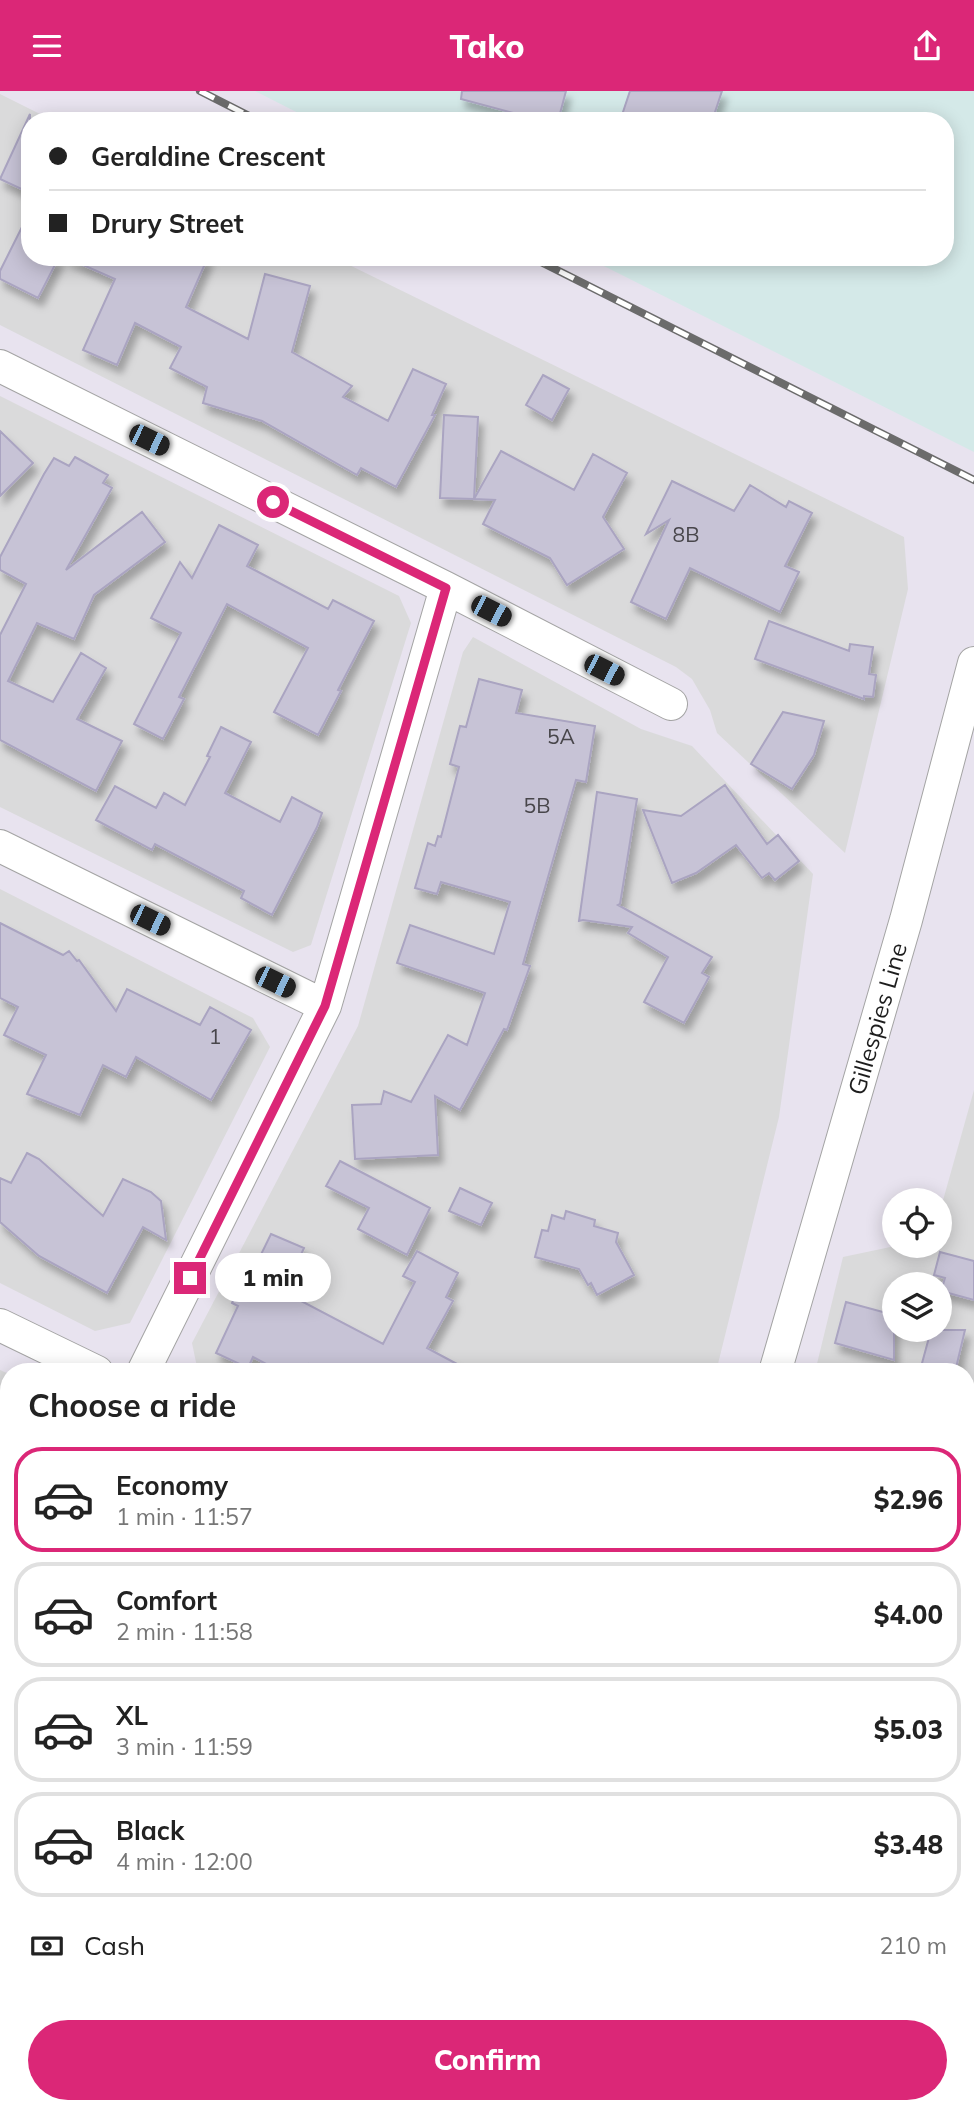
<!DOCTYPE html>
<html lang="en">
<head>
<meta charset="utf-8">
<style>
  body { margin:0; font-family:Mulish,sans-serif; background:#f2f2f2; color:#222; height:100vh; display:flex; flex-direction:column; font-size:26px; white-space:nowrap }
  * { box-sizing:border-box; margin:0 }
  p { font-size:23px; color:#767676 }
  .icon { flex:none; width:38px; height:38px; fill:none; stroke:currentColor; stroke-width:2; stroke-linecap:round; stroke-linejoin:round }
  .map { position:relative; flex:1; overflow:hidden }
  .sheet { position:absolute; left:0px; top:1272px; width:975px; height:751px; display:flex; flex-direction:column; background:#fff; border-radius:28px 28px 0 0; box-shadow:0 4px 18px #0003 }
  .sheet>* { flex:none }
  .banner { position:absolute; left:21px; top:21px; width:933px; height:154px; border-radius:28px; box-shadow:0 4px 18px #0003; display:grid; align-content:center; height:154px; padding:0 28px; background:#fff }
  .tools { position:absolute; left:882px; top:1097px; display:grid; gap:14px }
  .tools a { display:grid; place-items:center; width:70px; height:70px; border-radius:50%; background:#fff; box-shadow:0 4px 18px #0003; font-size:35px }
  .end { position:absolute; width:32px; height:32px; margin:-16px; border:9px solid #db2777; background:#fff; box-shadow:0 0 0 4px #fff }
  .from { border-radius:50% }
  .bubble { position:absolute; height:49px; border-radius:24px; background:#fff; box-shadow:0 4px 18px #0003; font-size:23px; font-weight:800; line-height:49px; text-align:center }
  .car { position:absolute; width:21px; height:42px; margin:-21px -10px; border-radius:9px; box-shadow:0 0 5px 2px #0007; background:linear-gradient(#222 24%,#8ab4d8 0 40%,#222 0 76%,#8ab4d8 0 86%,#222 0) }
  .banner b { display:flex; align-items:center; gap:24px; height:66px; font-size:26px }
  .banner b+b { border-top:2px solid #e0e0e0 }
  .banner i { width:18px; height:18px; background:#222 }
  ul { padding:0; list-style:none }
  li { display:flex; align-items:center; gap:21px; height:105px; margin:0 14px 10px; padding:0 14px; border:4px solid #e0e0e0; border-radius:28px }
  li div { flex:1 }
  li b { display:block; font-size:26px }
  li em { font-style:normal; font-weight:800 }
  li.current { border-color:#db2777 }
  li>.icon { width:63px; height:63px; stroke-width:1.5 }
  h2 { padding:0 28px; font-size:32px; line-height:84px }
  .pay { display:flex; align-items:center; gap:18px; height:77px; padding:0 28px; font-size:26px }
  .pay p { margin-inline-start:auto }
  .action { display:flex; gap:14px; margin-top:auto; padding:14px 28px }
  .action a { flex:1; height:80px; border-radius:42px; background:#db2777; color:#fff; font-size:28px; font-weight:800; line-height:80px; text-align:center }
  header { display:flex; justify-content:space-between; align-items:center; height:91px; padding:0 28px; background:#db2777; color:#fff; font-size:32px; font-weight:800 }
  .map>svg:first-child { display:block }
</style>
</head>
<body>
<header><svg class="icon" aria-label="menu" viewBox="0 0 24 24"><path d="M4 6h16M4 12h16M4 18h16"/></svg>Tako<svg class="icon" aria-label="share" viewBox="0 0 24 24"><path d="M12 15V3M7 8l5-5 5 5M5 13v7h14v-7"/></svg></header>
<div class="map">
<svg width="974" height="2022" viewBox="0 0 974 2022">
  <defs>
    <filter id="shadow"><feDropShadow dx="4.5" dy="8" stdDeviation="3.5" flood-color="#0004"/></filter>
  </defs>
  <rect width="100%" height="100%" fill="#e8e3ef"/>
  <path fill="#dadadb" fill-rule="evenodd" d="M0,3L54,30H30V166H333L904,446L908,498L845,762L717,642L710,619L692,588L676,576L0,234Z
    M0,305L399,505L411,532L311,854L293,861L0,716Z
    M473,546L641,638L692,655L813,783L779,1026L716,1281H198L192,1252L358,935L463,561Z
    M0,798L253,927L270,956L130,1232L95,1240L0,1192Z
    M974,999V1541L966,1538V1281H815L843,1166L895,1155H940V1120ZM894,1194H940V1239H894Z
    M0,1279L9,1283V1948L0,1945Z
    M966,1625L974,1627V1803L966,1801Z
    M208,2014H521L519,2022H234Z
    M600,2014H794L792,2022H598Z"/>
  <path fill="#d4e9e8" d="M255,0H974V361L586,166H945V30H314Z"/>
  <path fill="#c7c3d6" stroke="#aaa4c1" stroke-width="2" filter="url(#shadow)" d="M462,0H566L558,30H543L461,8Z
    M630,0H722L712,30H620Z
    M30,23V102L0,88Z
    M30,120V166H59L38,207L0,188V180Z
    M65,166H208L186,216L248,248L265,183L310,195L292,261L352,295L343,306L388,330L413,278L446,293L432,324H435L396,396L361,377L357,384L262,330L203,312L207,296L170,277L181,256L135,232L117,274L83,259L115,188Z
    M543,284L569,298L552,329L526,314Z
    M444,324L478,326L474,408L440,407Z
    M0,340L33,372L0,405Z
    M501,360L574,399L593,363L627,382L603,426L624,458L567,494L550,467L483,433L495,409L474,408Z
    M75,366L108,384L103,392L112,397L66,479L142,421L165,451L94,504L74,548L37,532L8,590L53,611L81,562L106,577L77,628L122,650L96,700L0,649V544L26,493L0,479V466L44,383L54,367L69,375Z
    M672,390L734,420L750,394L786,416L789,410L812,422L785,475L799,481L780,521L690,477L666,528L631,511L669,429L646,443Z
    M219,434L258,454L247,475L328,518L333,509L374,530L338,599L341,600L318,644L274,621L308,557L227,513L179,606L184,608L163,648L134,633L181,542L151,527L180,471L192,487Z
    M769,530L849,560L850,553L873,556L869,583L876,584L873,606L864,605V608L755,568Z
    M479,588L522,599L516,622L595,635L586,691L576,689L523,873L530,875L507,939L504,938L460,1019L435,1005L438,1064L355,1068L352,1014L381,1013L384,1000L411,1011L448,944L467,954L485,902L397,872L410,834L494,863L510,811L441,791L437,803L415,797L428,752L435,755L438,745L441,746L459,676L450,673L460,635L466,636Z
    M783,621L824,630L814,664L792,698L751,673Z
    M221,636L251,651L225,702L280,731L292,706L322,722L317,736L272,824L241,807L244,800L155,753L152,759L96,729L115,695L156,717L164,702L185,714L210,666L207,665Z
    M725,694L767,753L778,744L799,770L775,789L769,782L762,787L736,754L696,782L672,792L643,719L681,725Z
    M597,701L637,708L620,813L618,814L712,866L702,882L709,886L684,932L644,911L668,866L628,842L632,836L583,829L579,830Z
    M0,832L63,864L69,860L77,870L79,869L116,920L127,898L200,934L210,916L251,939L211,1009L136,966L126,986L103,974L80,1024L27,1003L46,964L4,944L18,916L0,907Z
    M27,1062L39,1068L103,1125L123,1088L151,1101L161,1110L166,1149L143,1136L107,1202L39,1165L0,1131V1087L11,1092Z
    M340,1070L430,1117L407,1164L358,1138L369,1117L326,1095Z
    M460,1097L492,1112L481,1134L449,1120Z
    M566,1120L595,1129L594,1135L618,1142L616,1151L634,1184L597,1204L591,1192L588,1194L579,1178L535,1166L542,1139L548,1140L552,1124L564,1128Z
    M271,1143L304,1157L284,1201L383,1253L415,1191L403,1185L417,1160L458,1182L446,1206L453,1210L427,1257L472,1281H324L309,1273L304,1281H281L253,1266L248,1277L216,1262L238,1215L232,1212L244,1186L249,1188Z
    M940,1161L974,1170V1209L941,1200L945,1187L934,1184Z
    M846,1211L894,1224V1269L835,1252Z
    M931,1239H965L955,1281L921,1276Z"/>
  <g fill="none" stroke-linecap="round" stroke-linejoin="round">
    <g stroke="#a4a4a4" stroke-width="34">
      <path id="minor" d="M0,275L446,497L671,613
        M0,755L325,915
        M0,1234L97,1281
        M143,1281L325,915L446,497
        M775,1281L906,829L974,572
        M966,1598L974,1601
        M0,1986L9,1989
        M98,2014L126,2022
        M561,2022L564,2014"/>
    </g>
    <use href="#minor" stroke="#fff" stroke-width="32"/>
    <g stroke="#6b6b6b" stroke-width="8">
      <path id="rail" d="M200,0L259,30
        M531,166L974,389"/>
    </g>
    <use href="#rail" stroke="#fff" stroke-width="5" stroke-dasharray="16" stroke-linecap="butt"/>
  </g>
  <g fill="none" stroke-linecap="round" stroke-linejoin="round">
    <path stroke="#db2777" stroke-width="9" d="M190,1187L325,915L446,497L273,411"/>
  </g>
  <g text-anchor="middle" stroke-width="5" stroke-linejoin="round" paint-order="stroke">
    <g font-size="21" fill="#48464b">
      <text x="686" y="451">8B</text>
      <text x="561" y="653">5A</text>
      <text x="537" y="722">5B</text>
      <text x="215" y="953">1</text>
    </g>
    <g font-size="24" fill="#1d1d1d" stroke="#fff">
      <text transform="translate(878 928) rotate(-74)" y="8">Gillespies Line</text>
    </g>
  </g>
</svg>
<div class="tools">
<a><svg class="icon" aria-label="locate" viewBox="0 0 24 24"><circle cx="12" cy="12" r="6"/><path d="M12 2v4M12 18v4M2 12h4M18 12h4"/></svg></a>
<a><svg class="icon" aria-label="layers" viewBox="0 0 24 24"><path d="M12 4l9 5-9 5-9-5zM3 14l9 5 9-5"/></svg></a>
</div>
<i class="end from" style="left:273px;top:411px"></i>
<i class="end" style="left:190px;top:1187px"></i>
<div class="bubble" style="left:215px;top:1162px;width:116px">1 min</div>
<i class="car" style="left:149px;top:349px;rotate:116deg"></i>
<i class="car" style="left:491px;top:520px;rotate:117deg"></i>
<i class="car" style="left:604px;top:579px;rotate:117deg"></i>
<i class="car" style="left:150px;top:829px;rotate:116deg"></i>
<i class="car" style="left:275px;top:891px;rotate:116deg"></i>
<div class="banner">
<b><i class="from"></i>Geraldine Crescent</b>
<b><i></i>Drury Street</b>
</div>
<section class="sheet">
<h2>Choose a ride</h2>
<ul>
<li class="current"><svg class="icon" aria-label="car" viewBox="0 0 24 24"><path d="M5 17H2v-5l4-1 3-4h7l3 4 3 1v5h-3M9 17h6M6 11h13"/><circle cx="7" cy="17" r="2"/><circle cx="17" cy="17" r="2"/></svg><div><b>Economy</b><p>1 min · 11:57</p></div><em>$2.96</em></li>
<li><svg class="icon" aria-label="car" viewBox="0 0 24 24"><path d="M5 17H2v-5l4-1 3-4h7l3 4 3 1v5h-3M9 17h6M6 11h13"/><circle cx="7" cy="17" r="2"/><circle cx="17" cy="17" r="2"/></svg><div><b>Comfort</b><p>2 min · 11:58</p></div><em>$4.00</em></li>
<li><svg class="icon" aria-label="car" viewBox="0 0 24 24"><path d="M5 17H2v-5l4-1 3-4h7l3 4 3 1v5h-3M9 17h6M6 11h13"/><circle cx="7" cy="17" r="2"/><circle cx="17" cy="17" r="2"/></svg><div><b>XL</b><p>3 min · 11:59</p></div><em>$5.03</em></li>
<li><svg class="icon" aria-label="car" viewBox="0 0 24 24"><path d="M5 17H2v-5l4-1 3-4h7l3 4 3 1v5h-3M9 17h6M6 11h13"/><circle cx="7" cy="17" r="2"/><circle cx="17" cy="17" r="2"/></svg><div><b>Black</b><p>4 min · 12:00</p></div><em>$3.48</em></li>
</ul>
<div class="pay"><svg class="icon" aria-label="cash" viewBox="0 0 24 24"><path d="M3 7h18v10H3z"/><circle cx="12" cy="12" r="2"/></svg>Cash<p>210 m</p></div>
<div class="action"><a>Confirm</a></div>
</section>
</div>
</body>
</html>
